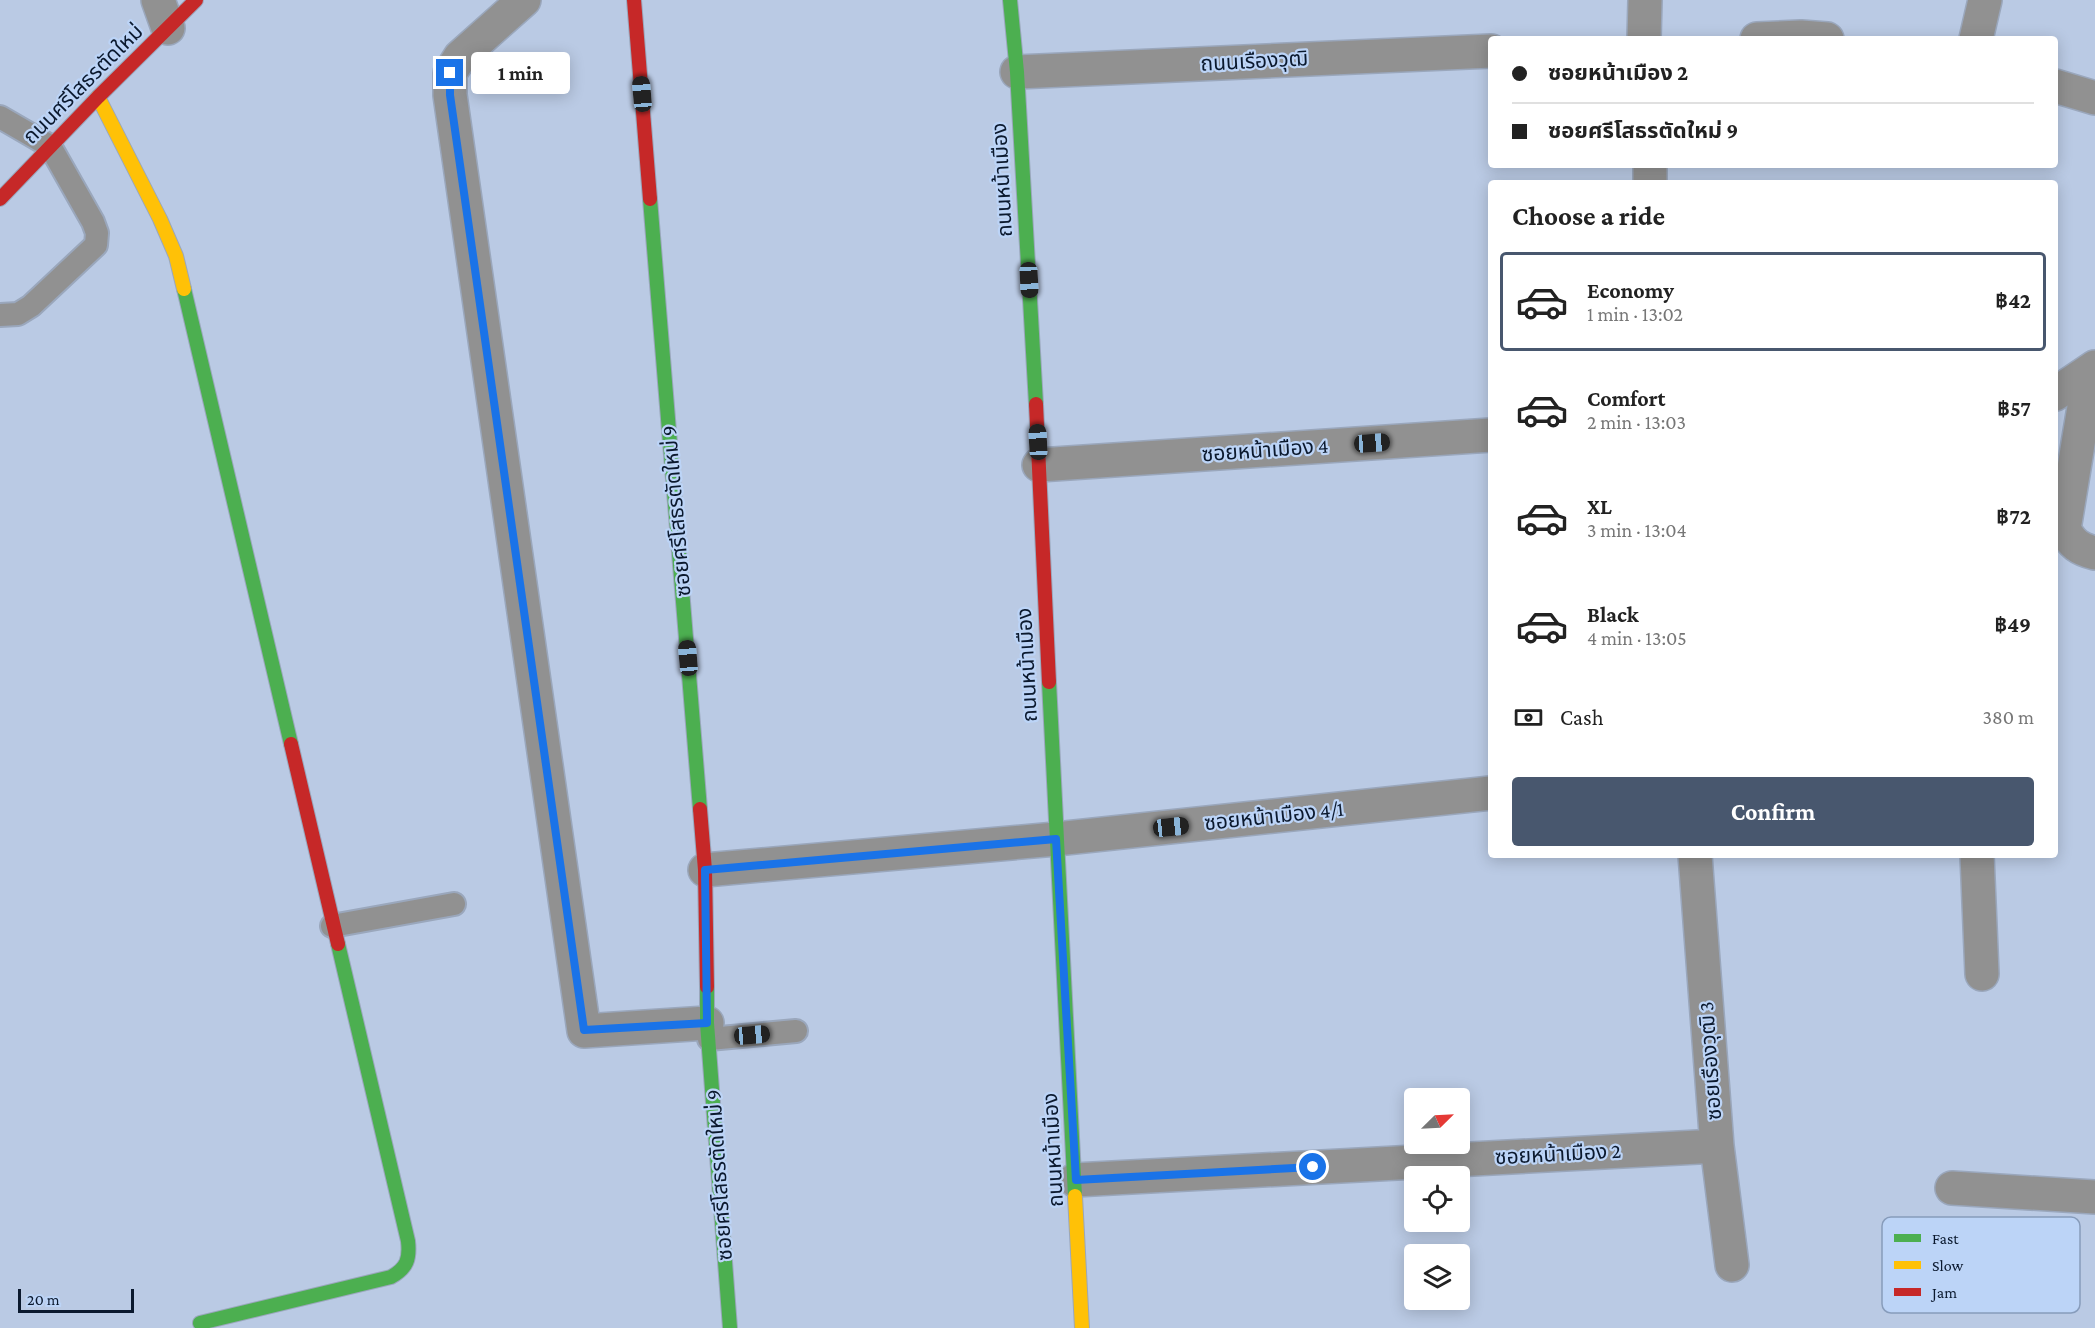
<!DOCTYPE html>
<html lang="en">
<head>
<meta charset="utf-8">
<style>
  body { margin:0; font-family:"Crimson Pro","Noto Sans Thai",serif; background:#f6f6f6; color:#222; height:100vh; display:flex; flex-direction:column; font-size:22px; white-space:nowrap }
  * { box-sizing:border-box; margin:0 }
  p { font-size:20px; color:#767676 }
  .icon { flex:none; width:33px; height:33px; fill:none; stroke:currentColor; stroke-width:2; stroke-linecap:round; stroke-linejoin:round }
  .map { position:relative; flex:1; overflow:hidden }
  .panel { position:absolute; left:1488px; top:180px; width:570px; height:678px; display:flex; flex-direction:column; background:#fff; border-radius:6px; box-shadow:0 3px 15px #0003 }
  .panel>* { flex:none }
  .guide { position:absolute; left:1488px; top:36px; width:570px; height:132px; border-radius:6px; box-shadow:0 3px 15px #0003; display:grid; align-content:center; height:132px; padding:0 24px; background:#fff }
  .needle { width:39px; rotate:66deg }
  .buttons { position:absolute; left:1404px; top:1088px; display:grid; gap:12px }
  .buttons a { display:grid; place-items:center; width:66px; height:66px; border-radius:6px; background:#fff; box-shadow:0 3px 15px #0003; font-size:30px }
  .scale { position:absolute; left:18px; bottom:15px; width:116px; box-sizing:border-box; padding-left:6px; border:3px solid #0b192e; border-top:0; font-size:16px; line-height:21px; white-space:nowrap; color:#0b192e; -webkit-text-stroke:4px #bcd4f7; paint-order:stroke }
  .end { position:absolute; width:27px; height:27px; margin:-14px; border:8px solid #1a73e8; background:#fff; box-shadow:0 0 0 3px #fff }
  .from { border-radius:50% }
  .bubble { position:absolute; height:42px; border-radius:6px; background:#fff; box-shadow:0 3px 15px #0003; font-size:20px; font-weight:700; line-height:42px; text-align:center }
  .car { position:absolute; width:18px; height:36px; margin:-18px -9px; border-radius:8px; box-shadow:0 0 4px 2px #0007; background:linear-gradient(#222 24%,#8ab4d8 0 40%,#222 0 76%,#8ab4d8 0 86%,#222 0) }
  .guide b { display:flex; align-items:center; gap:21px; height:57px; font-size:22px }
  .guide b+b { border-top:2px solid #e0e0e0 }
  .guide i { width:15px; height:15px; background:#222 }
  ul { padding:0; list-style:none }
  li { display:flex; align-items:center; gap:18px; height:99px; margin:0 12px 9px; padding:0 12px; border:3px solid transparent; border-radius:6px }
  li div { flex:1 }
  li b { display:block; font-size:22px }
  li em { font-style:normal; font-weight:700 }
  li.active { border-color:#48576e }
  li>.icon { width:54px; height:54px; stroke-width:1.5 }
  h2 { padding:0 24px; font-size:27px; line-height:72px }
  .pay { display:flex; align-items:center; gap:15px; height:66px; padding:0 24px; font-size:22px }
  .pay p { margin-inline-start:auto }
  .cta { display:flex; gap:12px; margin-top:auto; padding:12px 24px }
  .cta a { flex:1; height:69px; border-radius:6px; background:#48576e; color:#fff; font-size:24px; font-weight:700; line-height:69px; text-align:center }
  .map>svg:first-child { display:block }
</style>
</head>
<body>
<div class="map">
<svg width="2095" height="1328" viewBox="0 0 2095 1328">
  <rect width="100%" height="100%" fill="#bacae4"/>
  <g fill="none" stroke-linecap="round" stroke-linejoin="round">
    <g stroke="#9aa7bc" stroke-width="26">
      <path id="lane" d="M0,117L50,146L93,222L97,233L96,245L31,306L18,314L0,315
        M332,926L454,904
        M709,1039L796,1031"/>
    </g>
    <g stroke="#9aa7bc" stroke-width="36">
      <path id="street" d="M158,0L168,28
        M524,0L460,57L450,73V95L584,1031L707,1023
        M1644,39L1645,0
        M1757,39L1801,37L1827,39
        M1976,39L1985,0
        M1017,72L1491,51
        M2055,86L2095,98
        M1650,165V183
        M2090,371L2064,529C2072,544 2079,549 2095,553
        M2055,394L2095,367
        M1039,465L1491,435
        M1695,855L1717,1146L1732,1265
        M1977,855L1982,974
        M705,870L1056,839L1491,793
        M1075,1180L1717,1146
        M1952,1188L2095,1197"/>
    </g>
    <g stroke="#9aa7bc" stroke-width="16">
      <path id="fast" d="M1010,0L1017,72L1036,404
        M650,199L700,809
        M184,289L291,744
        M1049,682L1075,1196
        M707,987V1023L730,1328
        M200,1323L391,1277C407,1268 410,1259 408,1241L338,944"/>
    </g>
    <g stroke="#9aa7bc" stroke-width="16">
      <path id="slow" d="M98,97L160,219L176,256L184,289
        M1075,1196L1082,1328"/>
    </g>
    <g stroke="#9aa7bc" stroke-width="16">
      <path id="jam" d="M634,0L650,199
        M0,199L98,97L196,0
        M1036,404L1049,682
        M291,744L338,944
        M700,809L705,870L707,987"/>
    </g>
    <use href="#lane" stroke="#919191" stroke-width="22"/>
    <use href="#street" stroke="#919191" stroke-width="33"/>
    <use href="#fast" stroke="#4caf50" stroke-width="14"/>
    <use href="#slow" stroke="#ffc107" stroke-width="14"/>
    <use href="#jam" stroke="#c62828" stroke-width="14"/>
  </g>
  <g fill="none" stroke-linecap="round" stroke-linejoin="round">
    <path stroke="#1a73e8" stroke-width="8" d="M450,73V95L584,1030L707,1023L705,870L1056,839L1076,1180L1313,1167"/>
  </g>
  <g text-anchor="middle" stroke-width="4.5" stroke-linejoin="round" paint-order="stroke">
    <g font-size="21" fill="#0b192e" stroke="#bcd4f7">
      <text transform="translate(1254 61) rotate(-3)" y="7">ถนนเรืองวุฒิ</text>
      <text transform="translate(83 84) rotate(-45)" y="7">ถนนศรีโสธรตัดใหม่</text>
      <text transform="translate(1002 180) rotate(-93)" y="7">ถนนหน้าเมือง</text>
      <text transform="translate(1265 450) rotate(-4)" y="7">ซอยหน้าเมือง 4</text>
      <text transform="translate(676 511) rotate(-95)" y="7">ซอยศรีโสธรตัดใหม่ 9</text>
      <text transform="translate(1027 665) rotate(-93)" y="7">ถนนหน้าเมือง</text>
      <text transform="translate(1274 816) rotate(-6)" y="7">ซอยหน้าเมือง 4/1</text>
      <text transform="translate(1710 1061) rotate(-94)" y="7">ซอยเรืองวุฒิ 3</text>
      <text transform="translate(1053 1150) rotate(-93)" y="7">ถนนหน้าเมือง</text>
      <text transform="translate(1558 1154) rotate(-3)" y="7">ซอยหน้าเมือง 2</text>
      <text transform="translate(719 1175) rotate(-94)" y="7">ซอยศรีโสธรตัดใหม่ 9</text>
    </g>
  </g>
  <rect x="1882" y="1217" width="198" height="96" rx="9" fill="#bcd4f7" stroke="#879cbb" stroke-width="1.5"/>
  <rect x="1894" y="1234" width="27" height="8" fill="#4caf50"/>
  <rect x="1894" y="1261" width="27" height="8" fill="#ffc107"/>
  <rect x="1894" y="1288" width="27" height="8" fill="#c62828"/>
  <g font-size="16" fill="#0b192e">
    <text x="1932" y="1244">Fast</text>
    <text x="1932" y="1271">Slow</text>
    <text x="1932" y="1298">Jam</text>
  </g>
</svg>
<div class="buttons">
<a><svg class="needle" viewBox="-14 -14 28 28"><path d="M0-13l5 13h-10z" fill="#e53935"/><path d="M0 13l5-13h-10z" fill="#767676"/></svg></a>
<a><svg class="icon" aria-label="locate" viewBox="0 0 24 24"><circle cx="12" cy="12" r="6"/><path d="M12 2v4M12 18v4M2 12h4M18 12h4"/></svg></a>
<a><svg class="icon" aria-label="layers" viewBox="0 0 24 24"><path d="M12 4l9 5-9 5-9-5zM3 14l9 5 9-5"/></svg></a>
</div>
<div class="scale">20 m</div>
<i class="end from" style="left:1313px;top:1167px"></i>
<i class="end" style="left:450px;top:73px"></i>
<div class="bubble" style="left:471px;top:52px;width:99px">1 min</div>
<i class="car" style="left:642px;top:94px;rotate:355deg"></i>
<i class="car" style="left:1029px;top:280px;rotate:177deg"></i>
<i class="car" style="left:1038px;top:442px;rotate:357deg"></i>
<i class="car" style="left:1372px;top:443px;rotate:86deg"></i>
<i class="car" style="left:688px;top:658px;rotate:355deg"></i>
<i class="car" style="left:1171px;top:827px;rotate:84deg"></i>
<i class="car" style="left:752px;top:1035px;rotate:85deg"></i>
<div class="guide">
<b><i class="from"></i>ซอยหน้าเมือง 2</b>
<b><i></i>ซอยศรีโสธรตัดใหม่ 9</b>
</div>
<section class="panel">
<h2>Choose a ride</h2>
<ul>
<li class="active"><svg class="icon" aria-label="car" viewBox="0 0 24 24"><path d="M5 17H2v-5l4-1 3-4h7l3 4 3 1v5h-3M9 17h6M6 11h13"/><circle cx="7" cy="17" r="2"/><circle cx="17" cy="17" r="2"/></svg><div><b>Economy</b><p>1 min · 13:02</p></div><em>฿42</em></li>
<li><svg class="icon" aria-label="car" viewBox="0 0 24 24"><path d="M5 17H2v-5l4-1 3-4h7l3 4 3 1v5h-3M9 17h6M6 11h13"/><circle cx="7" cy="17" r="2"/><circle cx="17" cy="17" r="2"/></svg><div><b>Comfort</b><p>2 min · 13:03</p></div><em>฿57</em></li>
<li><svg class="icon" aria-label="car" viewBox="0 0 24 24"><path d="M5 17H2v-5l4-1 3-4h7l3 4 3 1v5h-3M9 17h6M6 11h13"/><circle cx="7" cy="17" r="2"/><circle cx="17" cy="17" r="2"/></svg><div><b>XL</b><p>3 min · 13:04</p></div><em>฿72</em></li>
<li><svg class="icon" aria-label="car" viewBox="0 0 24 24"><path d="M5 17H2v-5l4-1 3-4h7l3 4 3 1v5h-3M9 17h6M6 11h13"/><circle cx="7" cy="17" r="2"/><circle cx="17" cy="17" r="2"/></svg><div><b>Black</b><p>4 min · 13:05</p></div><em>฿49</em></li>
</ul>
<div class="pay"><svg class="icon" aria-label="cash" viewBox="0 0 24 24"><path d="M3 7h18v10H3z"/><circle cx="12" cy="12" r="2"/></svg>Cash<p>380 m</p></div>
<div class="cta"><a>Confirm</a></div>
</section>
</div>
</body>
</html>
